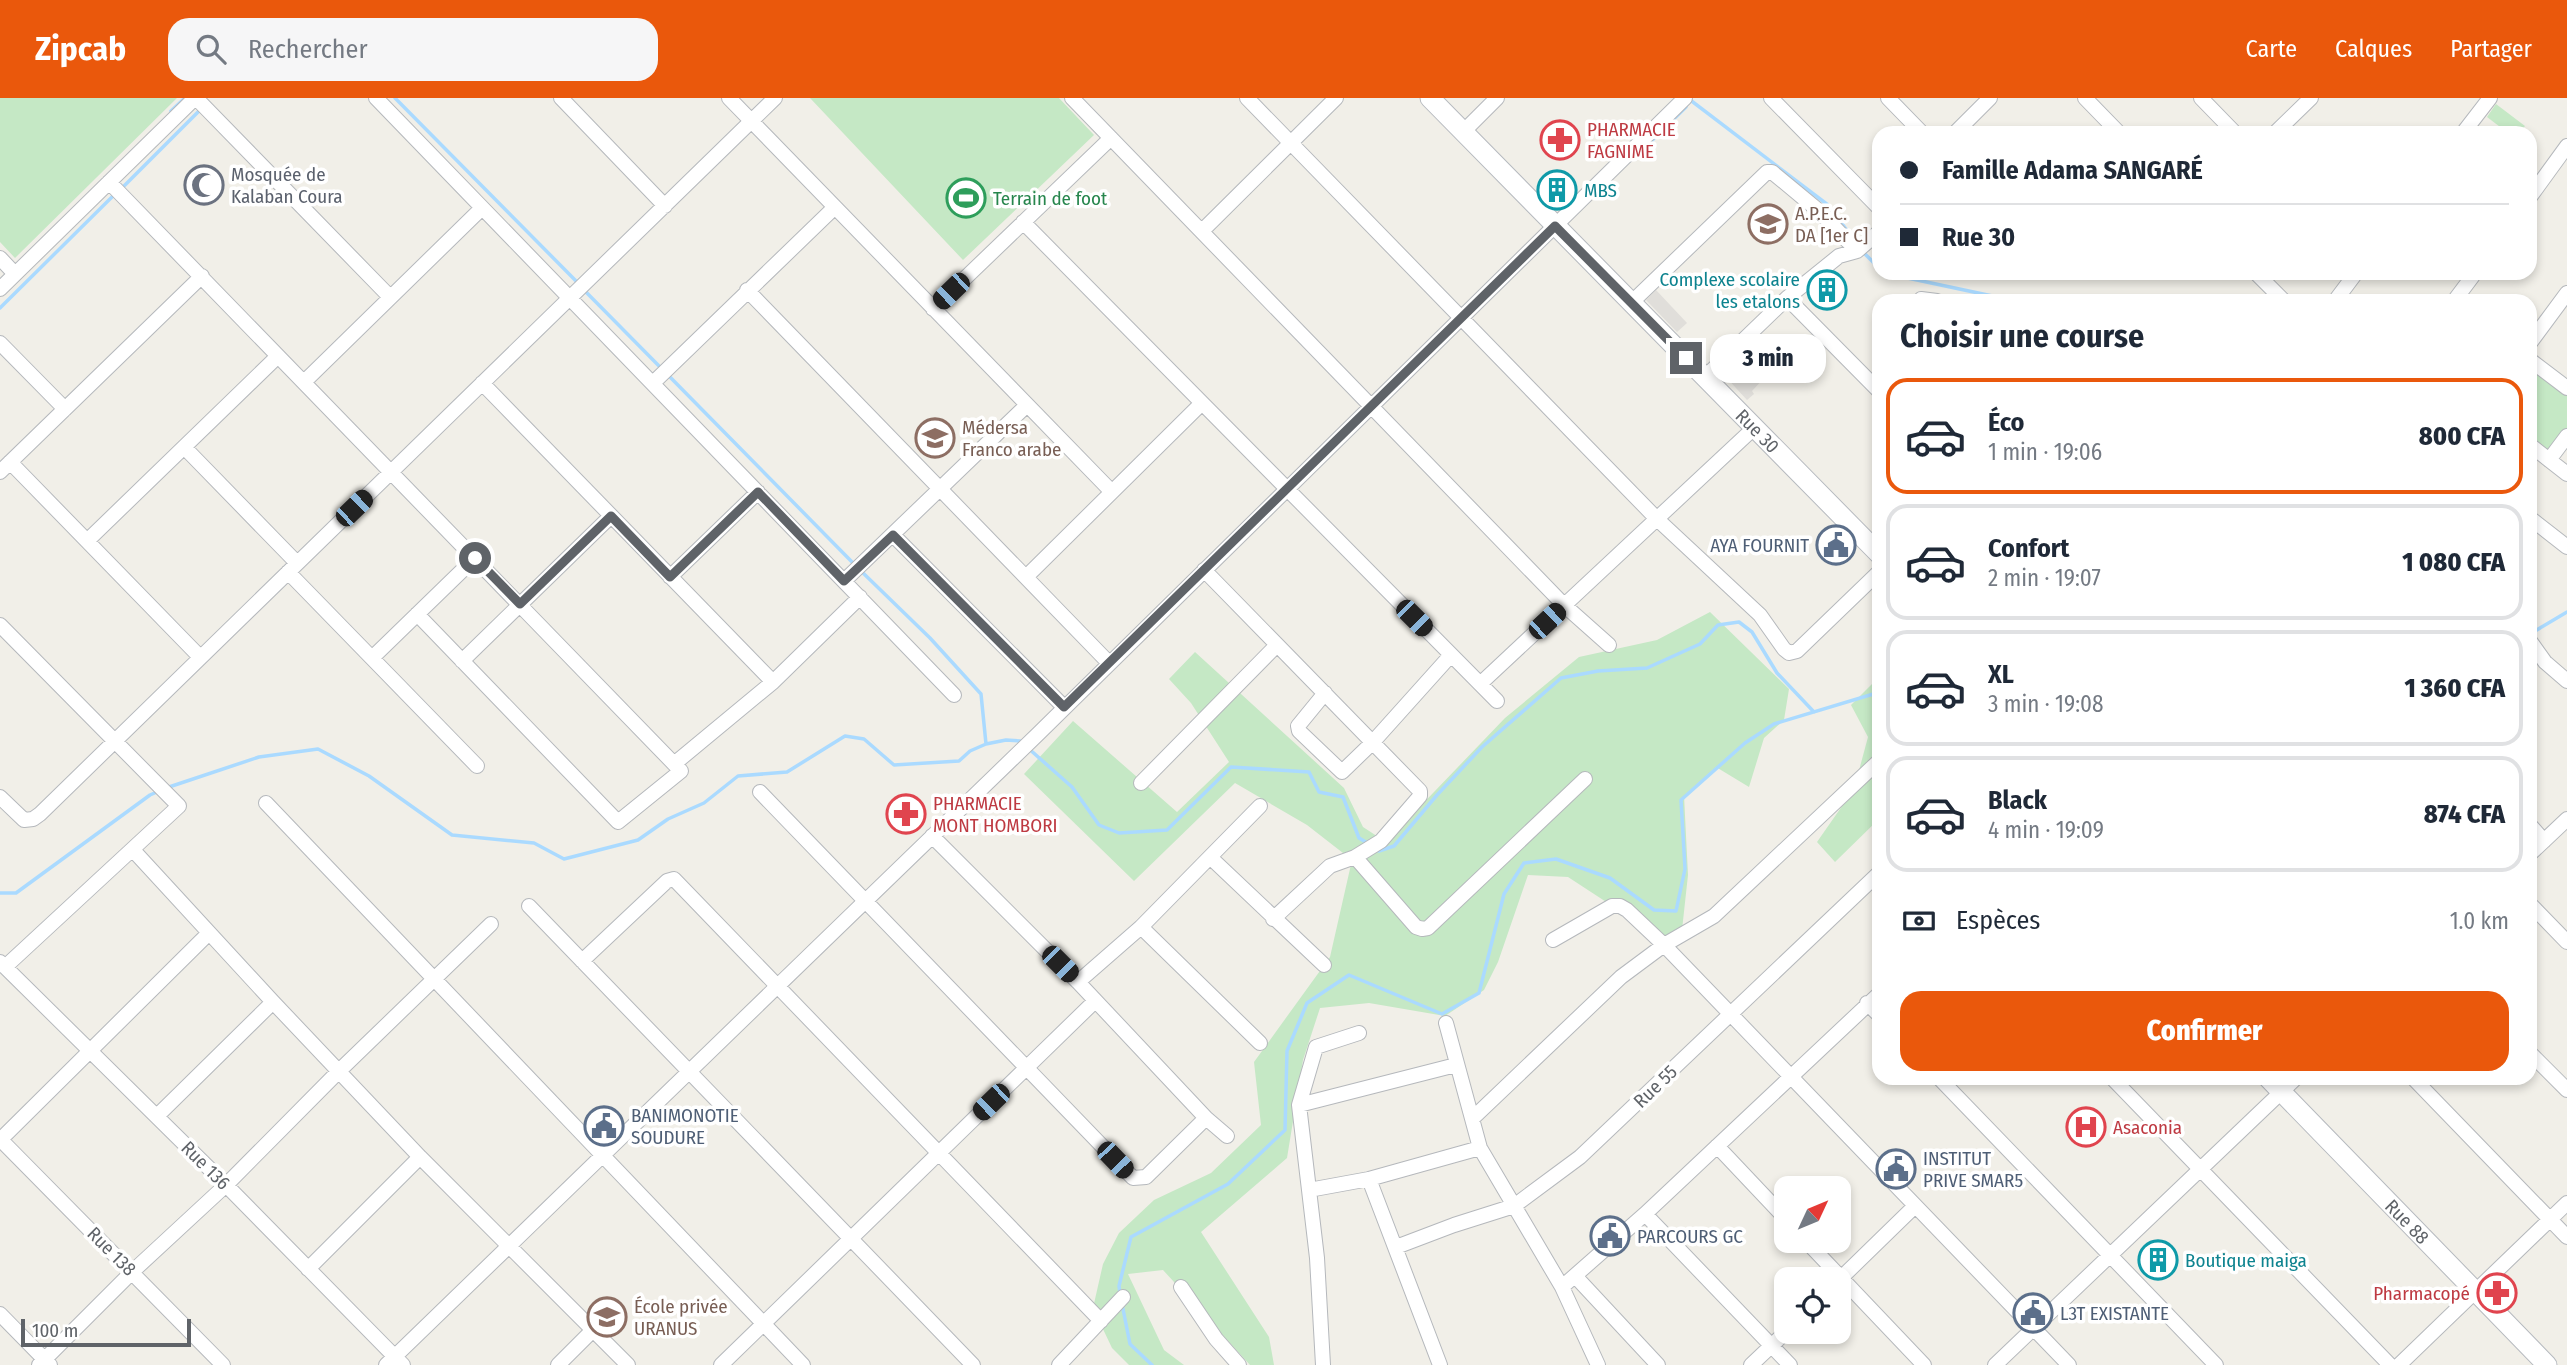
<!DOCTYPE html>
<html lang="fr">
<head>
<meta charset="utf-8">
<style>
  body { margin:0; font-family:"Fira Sans Condensed",sans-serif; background:#f6f6f7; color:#1f2937; height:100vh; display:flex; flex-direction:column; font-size:26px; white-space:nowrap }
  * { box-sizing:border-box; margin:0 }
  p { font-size:23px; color:#747a83 }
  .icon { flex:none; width:38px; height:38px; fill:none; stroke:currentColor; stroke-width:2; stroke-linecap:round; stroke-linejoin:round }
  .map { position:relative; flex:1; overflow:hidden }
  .panel { position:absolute; left:1872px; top:196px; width:665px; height:791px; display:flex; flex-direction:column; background:#fff; border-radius:21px; box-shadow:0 4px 10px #0003 }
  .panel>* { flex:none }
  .banner { position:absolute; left:1872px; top:28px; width:665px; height:154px; border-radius:21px; box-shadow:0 4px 10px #0003; display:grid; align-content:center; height:154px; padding:0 28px; background:#fff }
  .needle { width:46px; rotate:46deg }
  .fabs { position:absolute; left:1774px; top:1078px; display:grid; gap:14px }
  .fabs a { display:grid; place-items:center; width:77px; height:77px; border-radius:14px; background:#fff; box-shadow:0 4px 10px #0003; font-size:35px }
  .scale { position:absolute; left:21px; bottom:18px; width:170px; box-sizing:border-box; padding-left:7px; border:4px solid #5f6368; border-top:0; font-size:19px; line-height:24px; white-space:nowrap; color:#5f6368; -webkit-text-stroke:5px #fff; paint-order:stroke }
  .end { position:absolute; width:32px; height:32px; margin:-16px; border:9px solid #5f6368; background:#fff; box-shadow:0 0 0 4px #fff }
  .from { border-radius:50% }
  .bubble { position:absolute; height:49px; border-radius:21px; background:#fff; box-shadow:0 4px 10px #0003; font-size:23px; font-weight:800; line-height:49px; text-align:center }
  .car { position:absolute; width:21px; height:42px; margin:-21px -10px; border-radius:9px; box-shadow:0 0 5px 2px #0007; background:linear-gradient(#222 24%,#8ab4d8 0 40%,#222 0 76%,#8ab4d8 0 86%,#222 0) }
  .banner b { display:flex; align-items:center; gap:24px; height:66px; font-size:26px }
  .banner b+b { border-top:2px solid #e0e1e3 }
  .banner i { width:18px; height:18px; background:#1f2937 }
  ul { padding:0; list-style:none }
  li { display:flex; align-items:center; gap:21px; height:116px; margin:0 14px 10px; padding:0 14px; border:4px solid #e0e1e3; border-radius:21px }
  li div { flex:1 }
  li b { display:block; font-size:26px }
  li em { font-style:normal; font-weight:800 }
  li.on { border-color:#ea580c }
  li>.icon { width:63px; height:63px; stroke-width:1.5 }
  h2 { padding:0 28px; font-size:32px; line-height:84px }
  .pay { display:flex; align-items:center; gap:18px; height:77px; padding:0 28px; font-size:26px }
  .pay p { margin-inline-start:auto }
  .cta { display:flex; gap:14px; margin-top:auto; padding:14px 28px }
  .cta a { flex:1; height:80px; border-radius:21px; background:#ea580c; color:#fff; font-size:28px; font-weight:800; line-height:80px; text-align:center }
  header { display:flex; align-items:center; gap:42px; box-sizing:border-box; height:98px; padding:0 35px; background:#ea580c; color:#fff }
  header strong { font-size:33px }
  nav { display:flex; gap:38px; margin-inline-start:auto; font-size:24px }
  .search { width:490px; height:63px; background:#f6f6f7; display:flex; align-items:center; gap:18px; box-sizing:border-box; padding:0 24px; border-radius:21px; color:#747a83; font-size:26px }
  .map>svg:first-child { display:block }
</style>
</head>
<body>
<header>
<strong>Zipcab</strong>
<div class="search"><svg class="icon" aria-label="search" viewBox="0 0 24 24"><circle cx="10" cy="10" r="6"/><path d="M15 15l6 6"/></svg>Rechercher</div>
<nav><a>Carte</a><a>Calques</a><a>Partager</a></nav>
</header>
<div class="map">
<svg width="2567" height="1267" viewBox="0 0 2567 1267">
  <rect width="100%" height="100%" fill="#f1efe8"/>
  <path fill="#e0deda" d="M1656,192L1687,225L1677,234L1646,202Z
    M1754,247L1760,253L1748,262L1764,280L1752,293L1754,296L1747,302L1724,277Z"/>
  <path fill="#c5e8c5" d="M0,0H177L15,160L0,144Z
    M810,0H1059L1094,37L963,162Z
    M2496,6L2525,28L2519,35H2508L2487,19Z
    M2530,268L2567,295V332L2548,356L2531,343Z
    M1710,514L1789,591L1784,622L1764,640L1749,689L1716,669L1684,698L1688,777L1682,832L1656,842L1617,811L1568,779L1528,777L1498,864L1484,892L1445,918L1369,905L1320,910L1303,962L1287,1060L1201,1134L1269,1239L1274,1267H1250L1163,1172L1128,1176L1164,1252L1184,1267H1129L1112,1250L1093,1210L1103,1166L1119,1135L1154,1102L1211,1075L1261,1027L1254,964L1330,859L1352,762L1307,727L1235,685L1134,783L1024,676L1073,623L1177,714L1229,664L1191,605L1169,581L1195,554L1344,690L1363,729L1386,744L1505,620L1579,559L1657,542Z
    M1879,579V721L1835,764L1817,744L1854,691L1868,639L1851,607Z"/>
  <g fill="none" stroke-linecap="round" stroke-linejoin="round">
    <path stroke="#aadaff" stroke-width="3.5" d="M395,0L578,185
      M1689,1L1828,107L1849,135
      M171,13L185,0
      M1634,60L1686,9
      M122,90L201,11
      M1865,156L1880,171
      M1884,175L2016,203
      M583,191L661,270
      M2161,203L2168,198L2172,203
      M0,210L116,95
      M667,276L855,467
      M861,473L930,540L981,596L986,646
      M2530,536L2567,514
      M1028,650L1072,689L1099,727L1119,735L1167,732L1231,669L1309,674L1319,694L1343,699L1359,740L1369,746
      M166,690L259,659L318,651L369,678L452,737L534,745L564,761L638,742L668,721L704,705L738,678L787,674L845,638L864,641L894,667L959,663L970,653L986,646L1006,642L1020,643L1023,645
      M1375,750L1379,753L1394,748L1437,697L1482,649L1561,580L1598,573L1647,570L1700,546L1718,527L1739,524L1752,534L1777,575L1814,614
      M0,795H16L150,697L159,693
      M1120,1195L1119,1188L1131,1139L1228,1086L1285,1032L1287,953L1307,905L1349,877L1442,916L1479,895L1504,796L1524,765L1556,761L1610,780L1654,812L1676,813L1685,771L1681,702L1745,645L1774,626L1880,594
      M1122,1206L1130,1246L1152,1267"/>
    <g stroke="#b5b8bc" stroke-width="16">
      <path id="street" d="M196,0L390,199
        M376,0L954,597
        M561,0L665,108
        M729,0L1112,394
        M1072,0L1564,507L1609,547
        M1247,0L1657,421L1760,517L1784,551L1789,555L1797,553L1880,473
        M1771,0L1880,111
        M1888,0L1922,35
        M2085,0L2119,35
        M2201,0L2235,35
        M1463,34L1497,0
        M1955,35L1990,0
        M2275,35L2311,0
        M2463,35L2490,0
        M109,84L681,673L618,724L417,516
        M2530,99L2567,48
        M1023,124L1497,603
        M1202,133L1336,0
        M0,160L15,176
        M2256,175L2284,203
        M0,191L195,0
        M747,192L1109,565
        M1787,200L1880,294
        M1921,201L1937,203
        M2335,203L2356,175
        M2454,203L2475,175
        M1631,205L1767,74H1772L1819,113L1857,153
        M933,211L1111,40
        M0,245L65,311
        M2530,245L2567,195
        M2530,262L2567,290
        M1705,279L1787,200L1839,158L1857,153L1880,133
        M304,284L482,110
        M482,285L773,584
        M653,285L835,109
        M2530,347L2567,376
        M184,349L297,465
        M2549,362L2567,338
        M10,364L200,559
        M0,374L202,178
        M2530,420L2567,449
        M893,437L1064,609
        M87,443L278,258
        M1204,472L1420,693V698L1381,743L1355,759L1330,768L1273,821
        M288,474L477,668
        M670,479L758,394
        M1026,479L1202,305
        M844,483L1027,307
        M0,527L179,708L5,869
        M2530,543L2545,564L2567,583
        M372,560L475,460
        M462,563L611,418
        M1480,586L1754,330
        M1325,595L1298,628L1299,633L1342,674L1372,645L1451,557
        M674,666L773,584L860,499
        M1141,685L1277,547
        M760,694L1133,1080L1146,1079L1206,1020L1227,1038
        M0,699L24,722L33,721L40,716L775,0
        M266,705L803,1267
        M2530,727L2544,743
        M932,738L1078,884L1206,1020
        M133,752L273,904L420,1059L628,1267
        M2530,756L2567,721
        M1355,759L1416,829L1422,831L1428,830L1585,681
        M1211,760L1324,867
        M2530,806L2567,844
        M529,808L973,1267
        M1141,829L1260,945
        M1553,842L1612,808H1620L1627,812L1664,847L2069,1267
        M582,863L667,783L674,781L1101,1223
        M0,864L226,1087L403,1267
        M1078,884L1141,829L1260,708
        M1867,905L1880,918
        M1446,925L1480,1050L1562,1189L1598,1267
        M2530,955L2567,992
        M1939,980L2216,1267
        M2112,980L2390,1267
        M2413,980L2567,1139
        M1299,1007L1456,967
        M157,1018L273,904
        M1473,1020L1621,879L1664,847L1714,818L1880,662
        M0,1041L223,1267
        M0,1042L209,835
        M1717,1048L1787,1122
        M1369,1081L1440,1267
        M1309,1092L1369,1081L1480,1050
        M1645,1116L1790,1267
        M1806,1143L1924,1267
        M1396,1149L1454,1127L1514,1108L1580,1059L1880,774
        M308,1171L420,1059
        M1576,1179L1658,1267
        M1839,1182L1915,1108
        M1181,1189L1216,1241L1239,1267
        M1562,1189L1645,1116L1880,895
        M0,1216L50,1267
        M39,1267L132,1174L226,1087L339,973L491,826
        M386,1267L1038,636L1685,0
        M558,1267L592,1233
        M721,1267L1095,903
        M1059,1267L1123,1199
        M1323,1267L1317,1160L1299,1007L1316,949L1359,935
        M1751,1267L1787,1233
        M1995,1267L2296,980
        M2399,1267L2567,1105"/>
    </g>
    <g stroke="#b6babf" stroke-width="21">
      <g id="secondary">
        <path id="s1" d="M1430,0L1880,457"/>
        <path id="s2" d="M2268,980L2547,1267"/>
      </g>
    </g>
    <use href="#street" stroke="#fff" stroke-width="14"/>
    <use href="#secondary" stroke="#fff" stroke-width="19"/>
  </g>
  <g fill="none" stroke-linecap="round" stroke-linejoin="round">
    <path stroke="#5f6368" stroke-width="9" d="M475,460L520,506L611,418L670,479L758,394L844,483L893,437L1064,609L1555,128L1686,260"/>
  </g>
  <defs>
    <g id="pharmacy-ring" transform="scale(2.0125)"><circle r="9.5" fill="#fff" stroke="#e0444e" stroke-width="1.5"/><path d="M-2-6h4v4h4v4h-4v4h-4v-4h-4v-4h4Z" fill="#e0444e"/></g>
    <g id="mosque-ring" transform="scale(2.0125)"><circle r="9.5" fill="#fff" stroke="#6b7280" stroke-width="1.5"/><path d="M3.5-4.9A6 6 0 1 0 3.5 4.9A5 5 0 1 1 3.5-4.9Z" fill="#6b7280"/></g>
    <g id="building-ring" transform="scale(2.0125)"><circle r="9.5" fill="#fff" stroke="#0f9aa8" stroke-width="1.5"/><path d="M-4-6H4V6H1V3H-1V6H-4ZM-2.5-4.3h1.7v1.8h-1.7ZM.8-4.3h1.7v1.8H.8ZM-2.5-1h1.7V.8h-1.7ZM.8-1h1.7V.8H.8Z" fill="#0f9aa8"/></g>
    <g id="stadium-ring" transform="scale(2.0125)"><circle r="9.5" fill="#fff" stroke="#2e9e5b" stroke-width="1.5"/><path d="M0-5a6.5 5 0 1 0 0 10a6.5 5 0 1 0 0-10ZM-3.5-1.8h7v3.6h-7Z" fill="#2e9e5b"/></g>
    <g id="school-ring" transform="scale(2.0125)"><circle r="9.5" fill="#fff" stroke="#8d6e63" stroke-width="1.5"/><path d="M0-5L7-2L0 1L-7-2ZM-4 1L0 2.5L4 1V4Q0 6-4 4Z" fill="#8d6e63"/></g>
    <g id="civic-ring" transform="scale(2.0125)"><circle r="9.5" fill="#fff" stroke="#5c6f8a" stroke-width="1.5"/><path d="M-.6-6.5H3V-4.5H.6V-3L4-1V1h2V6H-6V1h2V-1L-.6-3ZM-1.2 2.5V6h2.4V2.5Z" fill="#5c6f8a"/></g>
    <g id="hospital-ring" transform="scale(2.0125)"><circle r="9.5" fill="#fff" stroke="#e0444e" stroke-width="1.5"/><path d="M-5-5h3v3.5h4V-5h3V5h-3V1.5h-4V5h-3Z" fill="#e0444e"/></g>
  </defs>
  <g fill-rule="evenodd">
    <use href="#pharmacy-ring" x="1560" y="42"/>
    <use href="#mosque-ring" x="204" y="87"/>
    <use href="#building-ring" x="1557" y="92"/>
    <use href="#stadium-ring" x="966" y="100"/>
    <use href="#school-ring" x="1768" y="126"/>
    <use href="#building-ring" x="1827" y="192"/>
    <use href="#school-ring" x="935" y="340"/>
    <use href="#civic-ring" x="1836" y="447"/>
    <use href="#pharmacy-ring" x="906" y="716"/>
    <use href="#civic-ring" x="604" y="1028"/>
    <use href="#hospital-ring" x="2086" y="1029"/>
    <use href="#civic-ring" x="1896" y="1071"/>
    <use href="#civic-ring" x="1610" y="1138"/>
    <use href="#building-ring" x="2158" y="1162"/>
    <use href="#pharmacy-ring" x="2497" y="1195"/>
    <use href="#civic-ring" x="2033" y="1215"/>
    <use href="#school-ring" x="607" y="1219"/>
  </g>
  <g text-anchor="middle" stroke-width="7" stroke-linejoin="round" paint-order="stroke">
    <g font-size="19" fill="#be3a42" stroke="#fff" text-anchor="start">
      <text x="1587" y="38">PHARMACIE<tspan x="1587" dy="22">FAGNIME</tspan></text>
      <text x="933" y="712">PHARMACIE<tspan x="933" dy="22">MONT HOMBORI</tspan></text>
      <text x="2113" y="1036">Asaconia</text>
      <text x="2470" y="1202" text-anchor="end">Pharmacopé</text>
    </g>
    <g font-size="19" fill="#5b616d" stroke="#fff" text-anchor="start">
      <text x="231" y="83">Mosquée de<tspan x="231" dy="22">Kalaban Coura</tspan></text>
    </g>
    <g font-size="19" fill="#0d838f" stroke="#fff" text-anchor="start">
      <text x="1584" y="99">MBS</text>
      <text x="1800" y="188" text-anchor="end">Complexe scolaire<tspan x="1800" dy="22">les etalons</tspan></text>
      <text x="2185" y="1169">Boutique maiga</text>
    </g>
    <g font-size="19" fill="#27864d" stroke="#fff" text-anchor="start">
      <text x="993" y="107">Terrain de foot</text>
    </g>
    <g font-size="19" fill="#785e54" stroke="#fff" text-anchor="start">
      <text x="1795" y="122">A.P.E.C.<tspan x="1795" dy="22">DA [1er C]</tspan></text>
      <text x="962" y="336">Médersa<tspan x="962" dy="22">Franco arabe</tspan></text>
      <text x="634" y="1215">École privée<tspan x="634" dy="22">URANUS</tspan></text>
    </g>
    <g font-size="19" fill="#5f6368" stroke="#fff">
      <text dy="7" stroke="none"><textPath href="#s1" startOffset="467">Rue 30</textPath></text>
      <text transform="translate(1655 988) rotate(-44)" y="7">Rue 55</text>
      <text transform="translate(206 1067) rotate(45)" y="7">Rue 136</text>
      <text dy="7" stroke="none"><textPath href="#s2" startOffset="200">Rue 88</textPath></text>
      <text transform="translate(112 1153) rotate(45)" y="7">Rue 138</text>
    </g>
    <g font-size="19" fill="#4e5e75" stroke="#fff" text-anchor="start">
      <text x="1809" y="454" text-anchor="end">AYA FOURNIT</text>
      <text x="631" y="1024">BANIMONOTIE<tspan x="631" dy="22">SOUDURE</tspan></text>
      <text x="1923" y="1067">INSTITUT<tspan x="1923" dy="22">PRIVE SMAR5</tspan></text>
      <text x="1637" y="1145">PARCOURS GC</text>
      <text x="2060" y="1222">L3T EXISTANTE</text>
    </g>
  </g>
</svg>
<div class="fabs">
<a><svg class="needle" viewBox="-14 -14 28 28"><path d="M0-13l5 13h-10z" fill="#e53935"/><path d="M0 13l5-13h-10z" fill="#747a83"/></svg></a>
<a><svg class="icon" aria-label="locate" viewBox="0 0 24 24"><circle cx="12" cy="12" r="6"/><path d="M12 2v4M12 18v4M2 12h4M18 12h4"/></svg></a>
</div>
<div class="scale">100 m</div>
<i class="end from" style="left:475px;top:460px"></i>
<i class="end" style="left:1686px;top:260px"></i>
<div class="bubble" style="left:1710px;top:236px;width:116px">3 min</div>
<i class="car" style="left:951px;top:193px;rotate:226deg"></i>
<i class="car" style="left:354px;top:410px;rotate:46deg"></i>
<i class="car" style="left:1414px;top:520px;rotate:135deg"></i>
<i class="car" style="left:1547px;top:523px;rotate:47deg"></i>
<i class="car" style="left:1060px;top:866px;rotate:135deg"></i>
<i class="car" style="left:991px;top:1004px;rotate:226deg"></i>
<i class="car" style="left:1115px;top:1062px;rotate:136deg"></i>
<div class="banner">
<b><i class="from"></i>Famille Adama SANGARÉ</b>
<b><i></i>Rue 30</b>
</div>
<section class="panel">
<h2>Choisir une course</h2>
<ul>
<li class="on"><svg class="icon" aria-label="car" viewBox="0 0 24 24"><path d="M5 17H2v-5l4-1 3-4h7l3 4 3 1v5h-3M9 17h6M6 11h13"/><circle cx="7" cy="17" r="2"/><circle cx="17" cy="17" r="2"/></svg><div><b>Éco</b><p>1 min · 19:06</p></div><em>800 CFA</em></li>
<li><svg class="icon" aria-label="car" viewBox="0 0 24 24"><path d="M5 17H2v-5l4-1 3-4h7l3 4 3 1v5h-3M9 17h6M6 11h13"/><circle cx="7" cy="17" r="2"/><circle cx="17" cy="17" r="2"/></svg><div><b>Confort</b><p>2 min · 19:07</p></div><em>1 080 CFA</em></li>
<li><svg class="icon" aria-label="car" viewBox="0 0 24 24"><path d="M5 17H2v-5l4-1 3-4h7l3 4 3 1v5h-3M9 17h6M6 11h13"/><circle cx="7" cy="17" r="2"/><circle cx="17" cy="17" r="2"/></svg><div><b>XL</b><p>3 min · 19:08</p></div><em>1 360 CFA</em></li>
<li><svg class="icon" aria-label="car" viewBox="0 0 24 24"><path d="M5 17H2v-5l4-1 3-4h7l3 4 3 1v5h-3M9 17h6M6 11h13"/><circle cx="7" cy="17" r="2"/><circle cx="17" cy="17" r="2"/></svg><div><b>Black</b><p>4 min · 19:09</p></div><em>874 CFA</em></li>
</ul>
<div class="pay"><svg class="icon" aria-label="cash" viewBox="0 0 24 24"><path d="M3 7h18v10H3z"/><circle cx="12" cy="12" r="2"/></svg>Espèces<p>1.0 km</p></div>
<div class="cta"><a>Confirmer</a></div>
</section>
</div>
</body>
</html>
